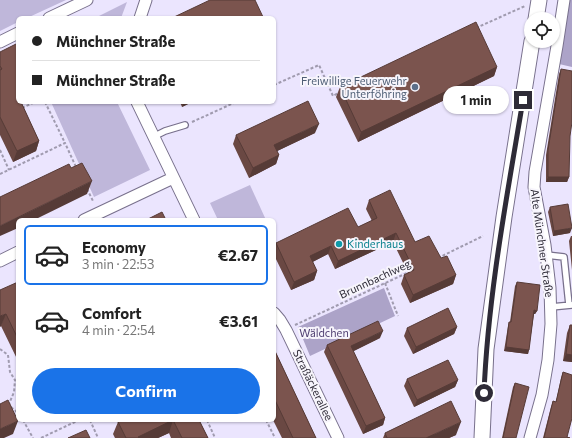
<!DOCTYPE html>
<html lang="en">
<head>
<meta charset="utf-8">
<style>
  body { margin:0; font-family:Commissioner,sans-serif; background:#f6f6f6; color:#222; height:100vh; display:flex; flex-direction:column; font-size:15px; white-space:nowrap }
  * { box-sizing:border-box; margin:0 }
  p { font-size:13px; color:#767676 }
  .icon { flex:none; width:22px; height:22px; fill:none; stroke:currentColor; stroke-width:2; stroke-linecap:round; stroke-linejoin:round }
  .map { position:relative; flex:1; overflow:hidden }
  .side { position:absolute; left:16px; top:218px; width:260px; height:204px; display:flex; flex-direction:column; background:#fff; border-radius:6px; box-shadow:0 1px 3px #0004 }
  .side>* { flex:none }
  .top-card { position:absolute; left:16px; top:16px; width:260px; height:88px; border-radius:6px; box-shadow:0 1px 3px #0004; display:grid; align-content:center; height:88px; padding:0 16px; background:#fff }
  .tools { position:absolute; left:524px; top:12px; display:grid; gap:8px }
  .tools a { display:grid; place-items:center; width:36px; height:36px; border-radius:50%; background:#fff; box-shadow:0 1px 3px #0004; font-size:20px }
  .end { position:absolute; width:18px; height:18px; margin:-9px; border:5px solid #2e2b37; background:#fff; box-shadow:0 0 0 2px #fff }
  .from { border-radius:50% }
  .bubble { position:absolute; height:28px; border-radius:14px; background:#fff; box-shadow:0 1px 3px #0004; font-size:13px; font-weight:700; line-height:28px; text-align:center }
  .top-card b { display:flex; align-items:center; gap:14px; height:38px; font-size:15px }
  .top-card b+b { border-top:1px solid #e0e0e0 }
  .top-card i { width:10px; height:10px; background:#222 }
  ul { padding:7px 0 0; list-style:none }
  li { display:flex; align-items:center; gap:12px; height:60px; margin:0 8px 6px; padding:0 8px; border:2px solid transparent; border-radius:6px }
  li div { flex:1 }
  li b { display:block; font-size:15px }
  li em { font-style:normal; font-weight:700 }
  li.on { border-color:#1a73e8 }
  li>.icon { width:36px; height:36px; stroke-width:1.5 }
  .action { display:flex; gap:8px; margin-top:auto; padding:8px 16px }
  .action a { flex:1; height:46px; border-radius:24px; background:#1a73e8; color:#fff; font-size:16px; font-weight:700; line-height:46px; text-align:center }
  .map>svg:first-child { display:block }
</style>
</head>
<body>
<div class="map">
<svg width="572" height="438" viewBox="0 0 572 438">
  <rect width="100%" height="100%" fill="#ebe5fe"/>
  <path fill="#bfb7da" d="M0,0H66L27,18H18V22L0,31Z
    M127,2L121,18H95Z
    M51,102H117L150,170L94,197Z
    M250,185L266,220H218L210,203Z"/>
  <path fill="#aca3c8" d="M565,0H572V67L559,64Z
    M384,288L395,316L310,356L298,327Z"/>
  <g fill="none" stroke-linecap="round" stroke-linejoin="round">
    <g stroke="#78708c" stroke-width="8">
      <path id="service" d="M153,137L165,131L185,125
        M546,255L564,257L569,305
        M551,307L572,305"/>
    </g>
    <g stroke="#78708c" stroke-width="13">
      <path id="minor" d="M49,18L87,0
        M140,18L146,0
        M0,42L18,33
        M137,102L194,220
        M84,220L173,178
        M0,261L18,252
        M274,313L280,320L286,330L338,438
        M530,438L542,395L548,360L551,324L550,288L545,245L534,187L535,172L557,46L564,0"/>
    </g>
    <g stroke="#78708c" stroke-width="17">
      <path id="secondary" d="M536,19L539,0
        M482,438L486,349L504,217L532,41"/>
    </g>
    <path stroke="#a09baf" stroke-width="2" stroke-dasharray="3 2" stroke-linecap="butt" d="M476,28L525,6
      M274,85L319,65L333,96L338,93
      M45,102L65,143
      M22,108L35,102
      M192,122L236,102
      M0,150L9,170
      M0,174L65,143L76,167
      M87,189L93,201
      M438,258L483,236
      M385,283L398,316
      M295,325L409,272
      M0,349L8,355L10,372L15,380L14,392L9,404
      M11,407L18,413
      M23,420L33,438
      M90,420L98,438
      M207,420L215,438
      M266,420L275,438
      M41,438L79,420"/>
    <use href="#service" stroke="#fff" stroke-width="5.5"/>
    <use href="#minor" stroke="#fff" stroke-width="11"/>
    <use href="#secondary" stroke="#fff" stroke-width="15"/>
  </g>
  <path fill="#6a4843" d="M0,52L18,102H21L39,141L36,151L13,162L0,135Z
    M497,67L494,76L358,142L336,97L340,87Z
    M561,69L569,177L567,182H546V155L559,74Z
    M180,102H192L182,107Z
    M315,133L277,151L279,155L276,164L249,178L233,144L236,135Z
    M369,200L415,242L441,258L456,275L453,284L410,303L401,284L404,275L408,273L393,242L335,269L328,254L312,262L317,271L314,280L291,290L274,255V248L276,243L358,227L372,221L366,209Z
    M550,207L570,233L553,236L548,212Z
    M571,236H572V270L569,241Z
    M18,282V361L1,326L0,327Z
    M517,282L537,311L535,314H534L528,354L504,351L508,326L509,322H510L515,286Z
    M570,325L572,362L563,361L567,333Z
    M457,327L454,334L413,354L404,336L407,328Z
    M380,338L353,351L385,418L383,425L363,434L324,352L327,345Z
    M274,349L316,438H282L273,420H274Z
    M563,372L567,437L570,438H543L551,407L553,401L556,402L561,378Z
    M407,379L458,380L455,387L414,407L404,386Z
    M515,383L516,438H502L513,387Z
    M121,420H199L208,438H171L169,433L158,438H115L113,434L118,422Z
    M385,433L456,435L449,438H383Z"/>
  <path fill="#563b37" d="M497,67L494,76L358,142L361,132Z
    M184,102H192L182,107Z
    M319,124L315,133L271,154L274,145Z
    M39,141L36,151L13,162L17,151Z
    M279,155L276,164L249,178L253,168Z
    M548,177H569L567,182H546Z
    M92,181L87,194L34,220H18V228L0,236V226Z
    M572,228L570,233L553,236L554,231Z
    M396,233L393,242L335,269L338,261Z
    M331,246L328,254L307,265L310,256Z
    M317,271L314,280L291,290L294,282Z
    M456,275L453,284L410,303L413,295Z
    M534,310L537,311L535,314H533Z
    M6,314L1,326L0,327V316Z
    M457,327L454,334L413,354L416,347Z
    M383,331L380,338L348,354L351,346Z
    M506,347L529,350L528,354L504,351Z
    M566,354L572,355V362L563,361Z
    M458,380L455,387L414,407L417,400Z
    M385,418L383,425L363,434L366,426Z
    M173,420L169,433L158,438H138V437Z
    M18,421L13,434L4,438H0V429Z
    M461,422L456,435L449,438H426Z"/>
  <path fill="#7b544e" stroke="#563b37" d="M210,0H255L263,17L261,18H172Z
    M476,22L497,67L361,132L340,87Z
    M18,43V102H21L39,141L17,151L0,117V70L2,69L0,66V52Z
    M561,69L572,71V122L570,136L569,177H548V150Z
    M308,101L319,124L274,145L279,155L253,168L236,135Z
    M82,163L92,181L0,226V197L69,164L71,168Z
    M390,190L415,242L429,236L441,258L447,256L456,275L413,295L404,275L414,270L396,233L338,261L331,246L310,256L317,271L294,282L276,243L348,208L358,227L377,218L369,200Z
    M568,204L572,228L554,231L550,207Z
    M162,212L166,220H146Z
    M18,282V339L6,314L0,316V290Z
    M517,282L540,285L537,311L534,310L529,350L506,347L509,322H511Z
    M448,308L457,327L416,347L407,328Z
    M378,321L383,331L351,346L385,418L366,426L327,345Z
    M570,325H572V355L566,354Z
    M274,349L316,438H293L274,398Z
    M448,360L458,380L417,400L407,379Z
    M563,372L572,375V418L567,437L570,438H544L553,401L556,402Z
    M515,383L529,387L516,438H503Z
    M8,400L18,421L0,429V404Z
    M451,401L461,422L426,438H387L385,433Z
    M121,420H173L138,437L139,438H126L118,422Z
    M173,420H199L208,438H182Z
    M86,430L90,438H68Z"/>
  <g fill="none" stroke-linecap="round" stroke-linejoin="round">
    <path stroke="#2e2b37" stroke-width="5" d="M484,393C488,295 507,196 523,100"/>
  </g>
  <circle fill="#5c6f8a" stroke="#f7f5fc" stroke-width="1.5" cx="415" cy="87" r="4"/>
  <circle fill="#0f9aa8" stroke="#f7f5fc" stroke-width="1.5" cx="339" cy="244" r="4"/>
  <g text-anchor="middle" stroke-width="4" stroke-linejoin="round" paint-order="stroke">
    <g font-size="11" fill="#4e5e75" stroke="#f7f5fc" text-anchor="end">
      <text x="407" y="85">Freiwillige Feuerwehr<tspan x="407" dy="13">Unterföhring</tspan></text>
    </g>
    <g font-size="11" fill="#2e2b37" stroke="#f7f5fc">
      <text transform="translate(542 243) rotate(82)" y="4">Alte Münchner Straße</text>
      <text transform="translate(375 279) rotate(-25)" y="4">Brunnbachlweg</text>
      <text transform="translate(313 385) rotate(64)" y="4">Straßäckerallee</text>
    </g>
    <g font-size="11" fill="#0d838f" stroke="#f7f5fc" text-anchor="start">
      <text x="347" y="248">Kinderhaus</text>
    </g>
    <g font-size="11" fill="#4e3e70" stroke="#f7f5fc">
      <text x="324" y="337">Wäldchen</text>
    </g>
  </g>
</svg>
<div class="tools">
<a><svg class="icon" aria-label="locate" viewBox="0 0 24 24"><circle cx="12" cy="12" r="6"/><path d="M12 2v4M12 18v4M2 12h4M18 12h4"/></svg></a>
</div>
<i class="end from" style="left:484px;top:393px"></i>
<i class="end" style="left:523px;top:100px"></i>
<div class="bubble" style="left:443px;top:86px;width:66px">1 min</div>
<div class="top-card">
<b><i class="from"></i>Münchner Straße</b>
<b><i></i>Münchner Straße</b>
</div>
<section class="side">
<ul>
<li class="on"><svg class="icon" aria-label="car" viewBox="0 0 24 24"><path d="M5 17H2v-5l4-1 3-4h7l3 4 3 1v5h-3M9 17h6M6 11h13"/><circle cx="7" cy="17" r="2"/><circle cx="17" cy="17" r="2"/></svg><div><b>Economy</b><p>3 min · 22:53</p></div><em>€2.67</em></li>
<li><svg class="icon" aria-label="car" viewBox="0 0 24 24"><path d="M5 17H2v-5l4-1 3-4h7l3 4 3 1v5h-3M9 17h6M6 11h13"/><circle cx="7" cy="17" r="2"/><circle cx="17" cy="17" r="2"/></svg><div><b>Comfort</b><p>4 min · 22:54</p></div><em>€3.61</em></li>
</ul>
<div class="action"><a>Confirm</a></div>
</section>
</div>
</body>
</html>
